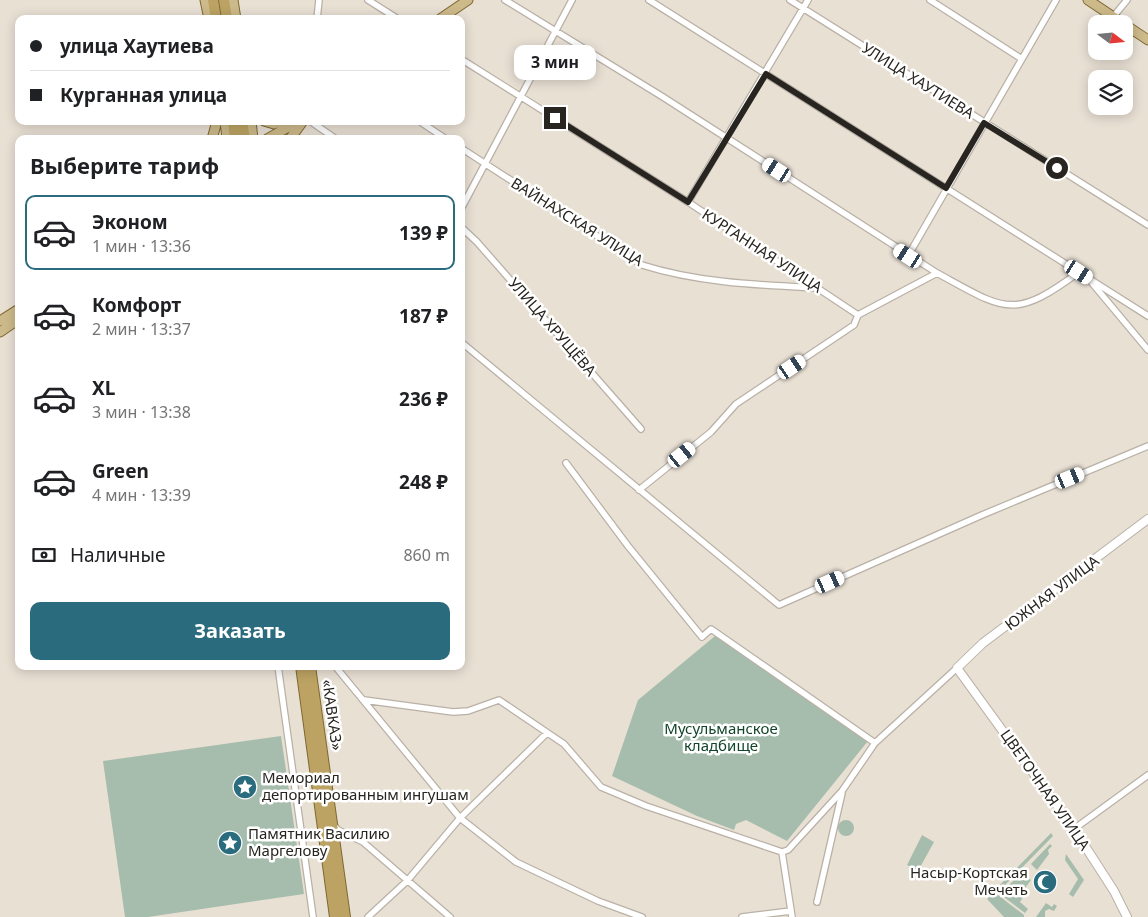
<!DOCTYPE html>
<html lang="ru">
<head>
<meta charset="utf-8">
<style>
  body { margin:0; font-family:"Noto Sans",sans-serif; background:#f6f6f6; color:#202124; height:100vh; display:flex; flex-direction:column; font-size:19px; white-space:nowrap }
  * { box-sizing:border-box; margin:0 }
  p { font-size:16px; color:#757577 }
  .icon { flex:none; width:28px; height:28px; fill:none; stroke:currentColor; stroke-width:2; stroke-linecap:round; stroke-linejoin:round }
  .map { position:relative; flex:1; overflow:hidden }
  .sheet { position:absolute; left:15px; top:135px; width:450px; height:535px; display:flex; flex-direction:column; background:#fff; border-radius:10px; box-shadow:0 2px 12px #0003 }
  .sheet>* { flex:none }
  .top-card { position:absolute; left:15px; top:15px; width:450px; height:110px; border-radius:10px; box-shadow:0 2px 12px #0003; display:grid; align-content:center; height:110px; padding:0 15px; background:#fff }
  .needle { width:32px; rotate:106deg }
  .tools { position:absolute; left:1088px; top:15px; display:grid; gap:10px }
  .tools a { display:grid; place-items:center; width:45px; height:45px; border-radius:10px; background:#fff; box-shadow:0 2px 12px #0003; font-size:25px }
  .end { position:absolute; width:22px; height:22px; margin:-11px; border:6px solid #282520; background:#fff; box-shadow:0 0 0 2px #fff }
  .from { border-radius:50% }
  .bubble { position:absolute; height:35px; border-radius:10px; background:#fff; box-shadow:0 2px 12px #0003; font-size:16px; font-weight:700; line-height:35px; text-align:center }
  .car { position:absolute; width:15px; height:30px; margin:-15px -8px; border-radius:6px; box-shadow:0 0 4px 1px #0007; background:linear-gradient(#fff 24%,#345 0 40%,#fff 0 76%,#345 0 86%,#fff 0) }
  .top-card b { display:flex; align-items:center; gap:18px; height:48px; font-size:19px }
  .top-card b+b { border-top:1px solid #e0e0e0 }
  .top-card i { width:12px; height:12px; background:#202124 }
  ul { padding:0; list-style:none }
  li { display:flex; align-items:center; gap:15px; height:75px; margin:0 10px 8px; padding:0 5px; border:2px solid transparent; border-radius:10px }
  li div { flex:1 }
  li b { display:block; font-size:19px }
  li em { font-style:normal; font-weight:700 }
  li.selected { border-color:#2a6b7e }
  li>.icon { width:45px; height:45px; stroke-width:1.5 }
  h2 { padding:0 15px; font-size:22px; line-height:60px }
  .pay { display:flex; align-items:center; gap:12px; height:55px; padding:0 15px; font-size:19px }
  .pay p { margin-inline-start:auto }
  .action { display:flex; gap:10px; margin-top:auto; padding:10px 15px }
  .action a { flex:1; height:58px; border-radius:10px; background:#2a6b7e; color:#fff; font-size:20px; font-weight:700; line-height:58px; text-align:center }
  .map>svg:first-child { display:block }
</style>
</head>
<body>
<div class="map">
<svg width="1148" height="917" viewBox="0 0 1148 917">
  <rect width="100%" height="100%" fill="#e9e0d4"/>
  <path fill="#a6bdad" d="M715,636L868,741L787,841L746,820L736,824L734,830L697,816L612,776L638,700Z
    M281,736L304,894L148,917H125L103,761Z
    M838 828a8 8 0 1 1 16 0a8 8 0 1 1-16 0Z
    M1051,833L1053,836L998,892L995,890Z
    M922,835L934,842L918,871L907,865Z
    M1050,844L1052,846L1048,850L1049,854L1037,870L1031,864Z
    M1066,854L1084,880L1073,897L1069,894L1078,879L1065,860Z
    M1021,873L1031,880L1020,895L1023,897L1020,902L1028,909L1025,913L1000,894Z
    M994,892L1024,915V917H1004L987,899Z
    M1046,903L1052,907L1054,904L1057,906L1054,911L1049,909L1045,911V917H1036Z"/>
  <g fill="none" stroke-linecap="round" stroke-linejoin="round">
    <g stroke="#b9b1a6" stroke-width="8">
      <path id="minor" d="M368,0L398,19
        M505,0L663,97L937,273L858,315L854,325L736,404L711,432L639,490
        M649,0L1148,316
        M790,0L1148,225
        M930,0L1022,59
        M1113,17L1127,0
        M317,19L319,0
        M461,59L688,202L858,315
        M310,121L336,139
        M419,121L446,139
        M461,148L642,265C699,283 759,285 818,288
        M688,202L808,0
        M461,209L572,0
        M461,227L477,242L641,429
        M908,256L1056,0
        M937,273C1005,310 1013,321 1079,272
        M1092,283L1148,350
        M461,342L779,605L982,515L1148,446
        M566,463L628,546L702,637L711,629L875,743
        M278,666L313,917
        M335,666L460,818L516,862L598,901L642,917
        M364,700L453,712L468,711L499,700L564,744L601,787L646,806L782,852L788,850L842,791L875,743L957,668
        M333,824L338,830L363,842L450,917
        M1074,829L1148,775
        M782,852L792,917
        M817,902L842,793
        M368,917L407,881L460,818L547,733
        M742,917L791,911"/>
    </g>
    <g stroke="#b9b1a6" stroke-width="10">
      <path id="tertiary" d="M1127,917L1114,891L1074,829L957,668L983,643L1148,519"/>
    </g>
    <g stroke="#7e6832" stroke-width="11">
      <path id="primary" d="M205,0L209,19
        M233,0L236,19
        M1088,0L1124,24
        M440,19L468,0
        M1124,24L1148,40
        M225,121L227,139
        M251,121L253,139
        M264,121L274,124L285,121
        M212,139L217,121
        M267,139L299,121
        M290,139L303,121
        M0,321L19,309
        M0,332L19,319"/>
    </g>
    <g stroke="#7e6832" stroke-width="12">
      <path id="trunk" d="M213,0L216,19
        M224,0L227,19
        M233,121L235,139
        M242,121L245,139
        M301,666L335,917
        M310,666L345,917"/>
    </g>
    <use href="#minor" stroke="#fff" stroke-width="5.5"/>
    <use href="#tertiary" stroke="#fff" stroke-width="8"/>
    <use href="#primary" stroke="#cdba8a" stroke-width="9"/>
    <use href="#trunk" stroke="#bca363" stroke-width="10"/>
  </g>
  <g fill="none" stroke-linecap="round" stroke-linejoin="round">
    <path stroke="#282520" stroke-width="6" d="M555,118L688,202L766,74L946,188L984,123L1057,168"/>
  </g>
  <defs>
    <g id="sight-disc" transform="scale(1.25)"><circle r="9.5" fill="#2a6b7e" stroke="#fff"/><path d="M0-6L1.8-2.2L6-1.7L2.9 1.2L3.7 5.4L0 3.3L-3.7 5.4L-2.9 1.2L-6-1.7L-1.8-2.2Z" fill="#fff"/></g>
    <g id="mosque-disc" transform="scale(1.25)"><circle r="9.5" fill="#2a6b7e" stroke="#fff"/><path d="M3.5-4.9A6 6 0 1 0 3.5 4.9A5 5 0 1 1 3.5-4.9Z" fill="#fff"/></g>
  </defs>
  <g fill-rule="evenodd">
    <use href="#sight-disc" x="245" y="787"/>
    <use href="#sight-disc" x="230" y="843"/>
    <use href="#mosque-disc" x="1045" y="882"/>
  </g>
  <g text-anchor="middle" stroke-width="5" stroke-linejoin="round" paint-order="stroke">
    <g font-size="15" fill="#282520" stroke="#fff">
      <text transform="translate(918 81) rotate(32)" y="5">УЛИЦА ХАУТИЕВА</text>
      <text transform="translate(577 222) rotate(32)" y="5">ВАЙНАХСКАЯ УЛИЦА</text>
      <text transform="translate(762 251) rotate(33)" y="5">КУРГАННАЯ УЛИЦА</text>
      <text transform="translate(552 327) rotate(49)" y="5">УЛИЦА ХРУЩЁВА</text>
      <text transform="translate(1052 593) rotate(-37)" y="5">ЮЖНАЯ УЛИЦА</text>
      <text transform="translate(332 715) rotate(82)" y="5">«КАВКАЗ»</text>
      <text transform="translate(1045 790) rotate(55)" y="5">ЦВЕТОЧНАЯ УЛИЦА</text>
    </g>
    <g font-size="15" fill="#114428" stroke="#fff">
      <text x="721" y="734">Мусульманское<tspan x="721" dy="17">кладбище</tspan></text>
    </g>
    <g font-size="15" fill="#282520" stroke="#fff" text-anchor="start">
      <text x="262" y="783">Мемориал<tspan x="262" dy="17">депортированным ингушам</tspan></text>
      <text x="248" y="839">Памятник Василию<tspan x="248" dy="17">Маргелову</tspan></text>
      <text x="1028" y="878" text-anchor="end">Насыр-Кортская<tspan x="1028" dy="17">Мечеть</tspan></text>
    </g>
  </g>
</svg>
<div class="tools">
<a><svg class="needle" viewBox="-14 -14 28 28"><path d="M0-13l5 13h-10z" fill="#e53935"/><path d="M0 13l5-13h-10z" fill="#757577"/></svg></a>
<a><svg class="icon" aria-label="layers" viewBox="0 0 24 24"><path d="M12 4l9 5-9 5-9-5zM3 14l9 5 9-5"/></svg></a>
</div>
<i class="end from" style="left:1057px;top:168px"></i>
<i class="end" style="left:555px;top:118px"></i>
<div class="bubble" style="left:514px;top:45px;width:82px">3 мин</div>
<i class="car" style="left:777px;top:170px;rotate:303deg"></i>
<i class="car" style="left:908px;top:256px;rotate:303deg"></i>
<i class="car" style="left:1079px;top:272px;rotate:123deg"></i>
<i class="car" style="left:792px;top:367px;rotate:56deg"></i>
<i class="car" style="left:682px;top:455px;rotate:51deg"></i>
<i class="car" style="left:1070px;top:478px;rotate:68deg"></i>
<i class="car" style="left:830px;top:582px;rotate:66deg"></i>
<div class="top-card">
<b><i class="from"></i>улица Хаутиева</b>
<b><i></i>Курганная улица</b>
</div>
<section class="sheet">
<h2>Выберите тариф</h2>
<ul>
<li class="selected"><svg class="icon" aria-label="car" viewBox="0 0 24 24"><path d="M5 17H2v-5l4-1 3-4h7l3 4 3 1v5h-3M9 17h6M6 11h13"/><circle cx="7" cy="17" r="2"/><circle cx="17" cy="17" r="2"/></svg><div><b>Эконом</b><p>1 мин · 13:36</p></div><em>139 ₽</em></li>
<li><svg class="icon" aria-label="car" viewBox="0 0 24 24"><path d="M5 17H2v-5l4-1 3-4h7l3 4 3 1v5h-3M9 17h6M6 11h13"/><circle cx="7" cy="17" r="2"/><circle cx="17" cy="17" r="2"/></svg><div><b>Комфорт</b><p>2 мин · 13:37</p></div><em>187 ₽</em></li>
<li><svg class="icon" aria-label="car" viewBox="0 0 24 24"><path d="M5 17H2v-5l4-1 3-4h7l3 4 3 1v5h-3M9 17h6M6 11h13"/><circle cx="7" cy="17" r="2"/><circle cx="17" cy="17" r="2"/></svg><div><b>XL</b><p>3 мин · 13:38</p></div><em>236 ₽</em></li>
<li><svg class="icon" aria-label="car" viewBox="0 0 24 24"><path d="M5 17H2v-5l4-1 3-4h7l3 4 3 1v5h-3M9 17h6M6 11h13"/><circle cx="7" cy="17" r="2"/><circle cx="17" cy="17" r="2"/></svg><div><b>Green</b><p>4 мин · 13:39</p></div><em>248 ₽</em></li>
</ul>
<div class="pay"><svg class="icon" aria-label="cash" viewBox="0 0 24 24"><path d="M3 7h18v10H3z"/><circle cx="12" cy="12" r="2"/></svg>Наличные<p>860 m</p></div>
<div class="action"><a>Заказать</a></div>
</section>
</div>
</body>
</html>
